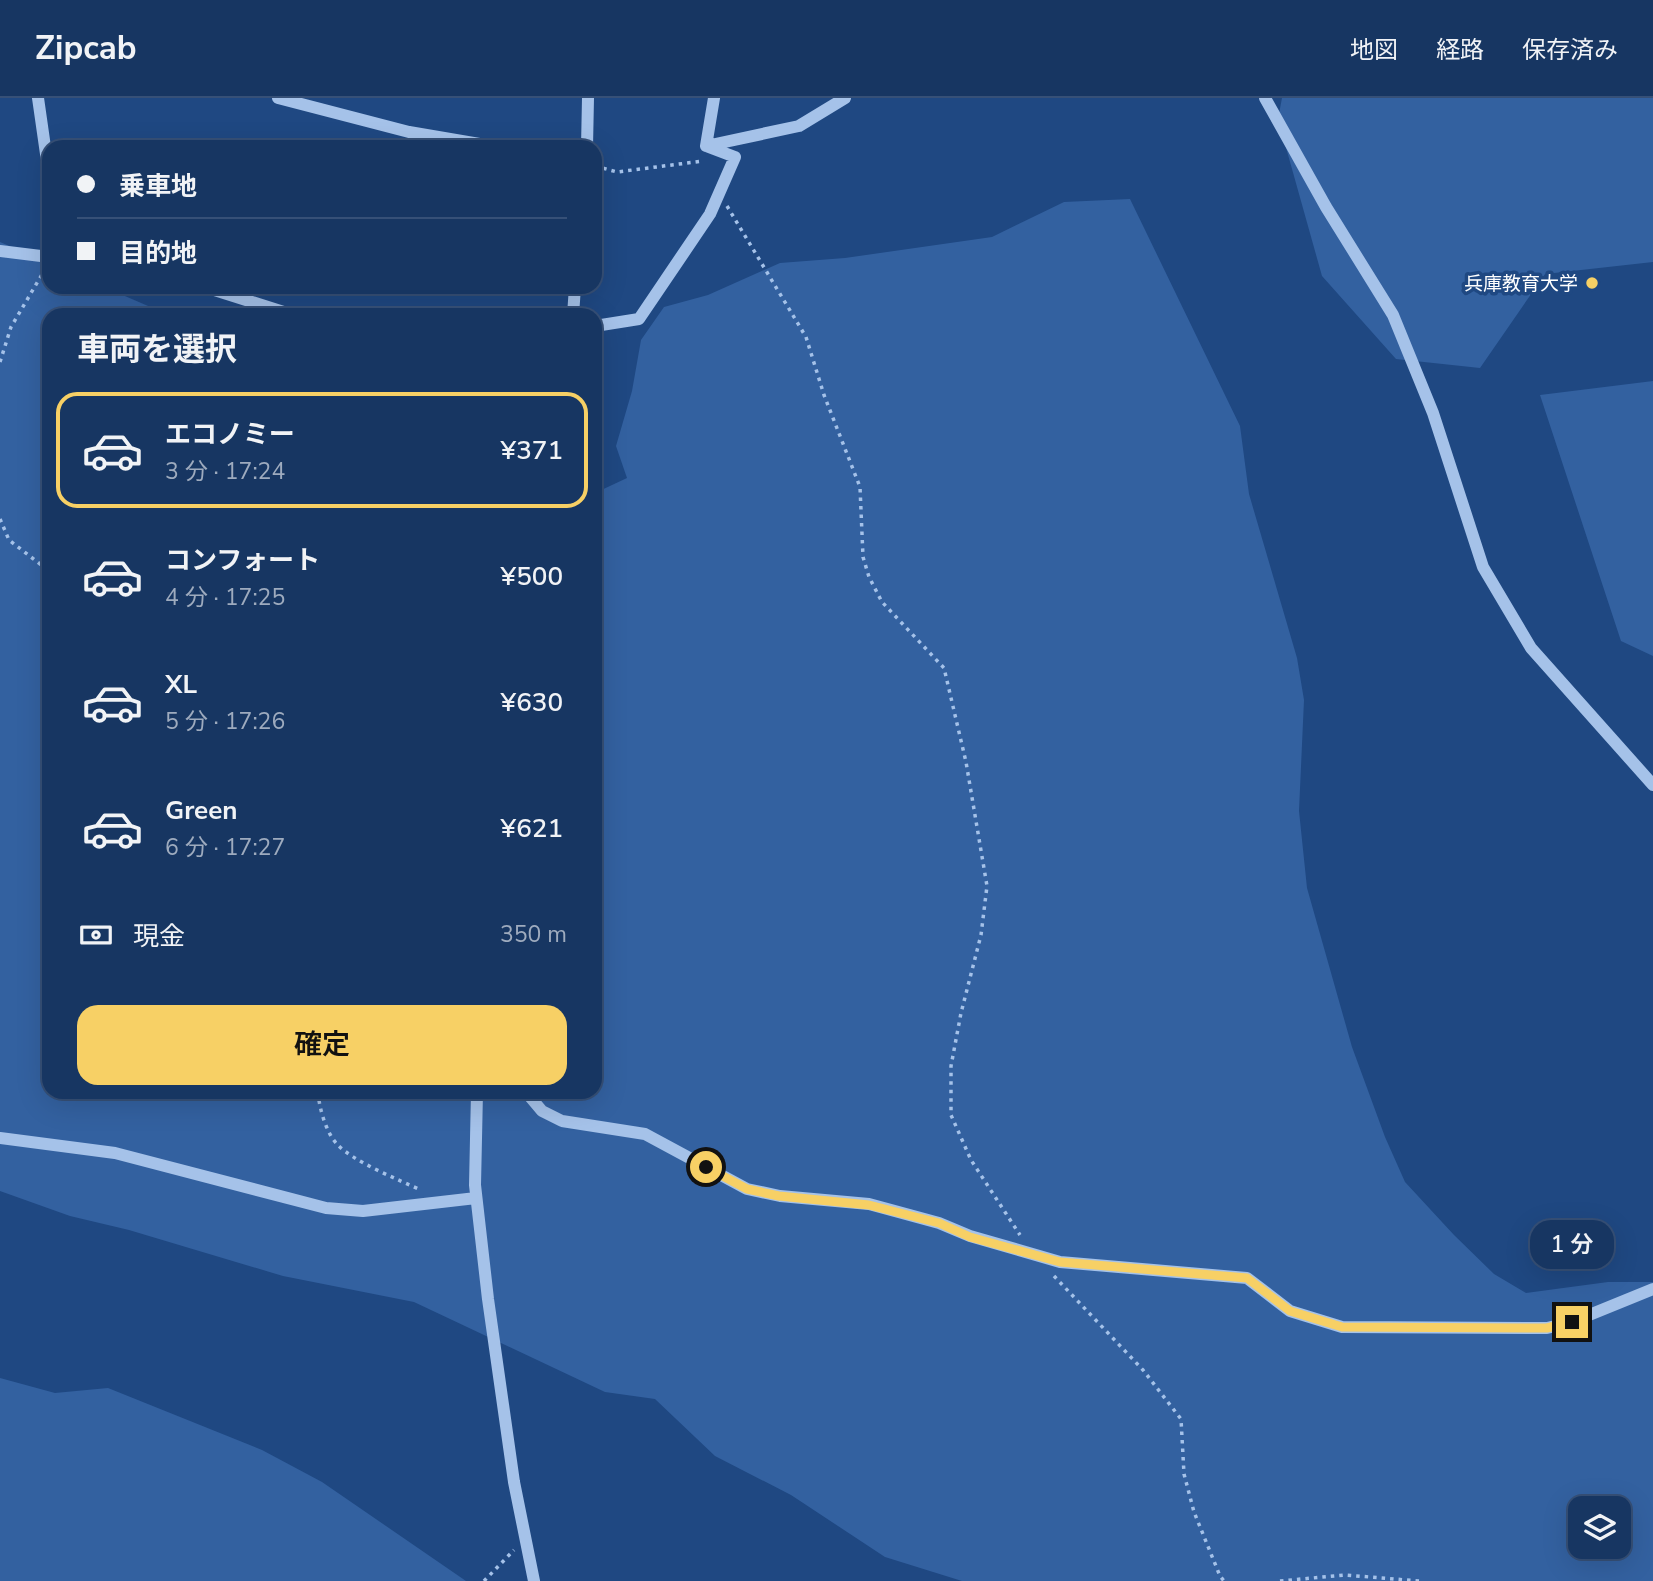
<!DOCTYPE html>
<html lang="ja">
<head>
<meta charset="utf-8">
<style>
  body { margin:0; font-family:"Nunito Sans","Noto Sans JP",sans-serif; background:#24416b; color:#f1f3f6; height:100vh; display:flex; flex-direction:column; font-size:26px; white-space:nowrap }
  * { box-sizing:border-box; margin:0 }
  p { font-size:23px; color:#9eabbe }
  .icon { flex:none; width:38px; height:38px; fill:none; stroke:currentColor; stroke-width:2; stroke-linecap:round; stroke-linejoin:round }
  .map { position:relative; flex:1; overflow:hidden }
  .side { position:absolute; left:42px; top:210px; width:560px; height:791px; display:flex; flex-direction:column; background:#173662; border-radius:21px; box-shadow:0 7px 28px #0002,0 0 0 2px #365077 }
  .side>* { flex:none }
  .top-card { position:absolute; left:42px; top:42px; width:560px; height:154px; border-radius:21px; box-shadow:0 7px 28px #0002,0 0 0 2px #365077; display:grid; align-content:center; height:154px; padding:0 35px; background:#173662 }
  .controls { position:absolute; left:1568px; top:1398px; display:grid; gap:14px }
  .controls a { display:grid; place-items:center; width:63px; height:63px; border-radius:14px; background:#173662; box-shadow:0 7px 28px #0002,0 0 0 2px #365077; font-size:35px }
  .end { position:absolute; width:32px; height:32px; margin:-16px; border:9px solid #f7d065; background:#111; box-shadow:0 0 0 4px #111 }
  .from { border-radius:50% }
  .bubble { position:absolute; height:49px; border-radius:21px; background:#173662; box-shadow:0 7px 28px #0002,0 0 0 2px #365077; font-size:23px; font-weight:600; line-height:49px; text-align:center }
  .top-card b { display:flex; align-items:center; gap:24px; height:66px; font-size:26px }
  .top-card b+b { border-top:2px solid #365077 }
  .top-card i { width:18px; height:18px; background:#f1f3f6 }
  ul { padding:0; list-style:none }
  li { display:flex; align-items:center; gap:21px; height:116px; margin:0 14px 10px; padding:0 21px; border:4px solid transparent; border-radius:21px }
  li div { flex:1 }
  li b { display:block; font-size:26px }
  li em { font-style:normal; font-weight:600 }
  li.current { border-color:#f7d065 }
  li>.icon { width:63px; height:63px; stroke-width:1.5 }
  h2 { padding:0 35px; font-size:32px; line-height:84px }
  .pay { display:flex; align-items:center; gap:18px; height:77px; padding:0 35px; font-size:26px }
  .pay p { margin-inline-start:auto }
  .cta { display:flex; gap:14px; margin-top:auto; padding:14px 35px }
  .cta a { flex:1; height:80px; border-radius:21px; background:#f7d065; color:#111; font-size:28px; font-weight:600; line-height:80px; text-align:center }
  header { display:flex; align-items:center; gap:42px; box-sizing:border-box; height:98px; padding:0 35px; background:#173662; border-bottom:2px solid #365077 }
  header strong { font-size:33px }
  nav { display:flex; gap:38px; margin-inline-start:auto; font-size:24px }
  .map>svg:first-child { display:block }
</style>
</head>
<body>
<header>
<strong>Zipcab</strong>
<nav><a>地図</a><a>経路</a><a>保存済み</a></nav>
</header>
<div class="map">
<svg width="1653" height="1483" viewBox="0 0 1653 1483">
  <rect width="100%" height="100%" fill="#1f4882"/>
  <path fill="#3361a0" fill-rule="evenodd" d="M1282,0H1653V164L1545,176L1480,270L1396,261L1322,178L1278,21Z
    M1130,101L1240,328L1249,396L1297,560L1304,602L1299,713L1307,790L1352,949L1385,1039L1405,1084L1454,1137L1494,1176L1526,1195L1608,1184H1653V1483H962L885,1459L791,1397L715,1358L655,1301L605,1294L414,1204L283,1178L129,1132L70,1118L0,1093V144L49,165V189H104L169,217H49V994H595V395L627,380L616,348L632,293L641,242L664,209L708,197L780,165L845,160L992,139L1064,104ZM1580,1410H1619V1449H1580Z
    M1653,283V558L1621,543L1540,297Z
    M0,1280L55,1295L108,1290L262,1352L322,1384L466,1483H0Z"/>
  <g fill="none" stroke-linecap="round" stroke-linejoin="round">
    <path stroke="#a5c2e9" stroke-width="3.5" stroke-dasharray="3.5 5" stroke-linecap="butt" d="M595,68L617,74L703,63
      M727,108L806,239L824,297L860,389L863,459L869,479L882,504L944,570L966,664L987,788L981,837L961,915L951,968V1017L971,1062L1020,1137
      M0,264L11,229L44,173
      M0,421L9,442L49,473
      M318,994C319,1009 326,1035 337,1046C352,1063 399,1082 421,1092
      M1054,1178L1143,1272L1181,1321L1184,1376L1194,1414L1220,1478L1224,1483
      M484,1483L514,1452
      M1280,1483L1345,1477L1419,1483"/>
    <path stroke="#a5c2e9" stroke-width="12" d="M38,0L49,77
      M278,0L409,34L497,49
      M1265,0L1326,109L1393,217L1433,315L1483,469L1531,550L1653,687
      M706,48L799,28L845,0
      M706,48L714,0
      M587,49L588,0
      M0,153L49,159
      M205,189L293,217
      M573,217L575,189
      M595,228L639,221L710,116L735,59L706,48
      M477,994L475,1087L488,1201L514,1384L534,1483
      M526,994L542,1013L562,1023L645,1036L747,1091L780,1098L869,1106L939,1125L970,1138L1060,1164L1247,1180L1290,1213L1342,1229L1547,1230L1572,1224L1653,1191
      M0,1040L115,1055L326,1110L363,1113L476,1100"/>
  </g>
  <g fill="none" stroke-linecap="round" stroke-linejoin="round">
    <path stroke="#f7d065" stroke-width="9" d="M706,1069L747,1091L779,1098L869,1107L939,1125L970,1139L1060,1164L1247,1180L1290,1213L1342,1229L1547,1230L1572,1224"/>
  </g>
  <circle fill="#f7d065" stroke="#1f4882" stroke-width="2.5" cx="1592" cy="185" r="7"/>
  <g text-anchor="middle" stroke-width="7" stroke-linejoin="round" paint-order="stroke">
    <g font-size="19" fill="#fff" stroke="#1f4882" text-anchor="end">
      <text x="1578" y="192">兵庫教育大学</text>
    </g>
  </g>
</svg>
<div class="controls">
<a><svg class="icon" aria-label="layers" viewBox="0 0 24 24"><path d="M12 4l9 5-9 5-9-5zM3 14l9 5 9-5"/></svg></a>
</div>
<i class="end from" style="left:706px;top:1069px"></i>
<i class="end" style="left:1572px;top:1224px"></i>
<div class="bubble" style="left:1530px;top:1122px;width:84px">1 分</div>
<div class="top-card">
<b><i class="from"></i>乗車地</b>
<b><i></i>目的地</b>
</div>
<section class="side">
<h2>車両を選択</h2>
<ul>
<li class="current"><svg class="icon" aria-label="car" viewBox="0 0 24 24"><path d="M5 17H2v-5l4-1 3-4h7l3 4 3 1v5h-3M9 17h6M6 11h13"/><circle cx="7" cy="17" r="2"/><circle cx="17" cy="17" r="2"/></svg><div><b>エコノミー</b><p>3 分 · 17:24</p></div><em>¥371</em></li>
<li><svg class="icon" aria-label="car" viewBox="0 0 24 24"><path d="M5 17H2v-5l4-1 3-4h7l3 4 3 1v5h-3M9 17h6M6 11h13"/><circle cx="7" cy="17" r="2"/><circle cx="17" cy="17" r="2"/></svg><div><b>コンフォート</b><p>4 分 · 17:25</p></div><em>¥500</em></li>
<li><svg class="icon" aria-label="car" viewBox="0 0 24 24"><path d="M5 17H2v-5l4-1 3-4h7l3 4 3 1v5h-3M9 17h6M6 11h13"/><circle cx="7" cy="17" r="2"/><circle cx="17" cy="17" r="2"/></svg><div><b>XL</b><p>5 分 · 17:26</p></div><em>¥630</em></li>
<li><svg class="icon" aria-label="car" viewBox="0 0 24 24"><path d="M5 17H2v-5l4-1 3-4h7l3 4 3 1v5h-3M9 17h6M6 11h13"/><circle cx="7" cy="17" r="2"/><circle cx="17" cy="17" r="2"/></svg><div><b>Green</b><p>6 分 · 17:27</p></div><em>¥621</em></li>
</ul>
<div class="pay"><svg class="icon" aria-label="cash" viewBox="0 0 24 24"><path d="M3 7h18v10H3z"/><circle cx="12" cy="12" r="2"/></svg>現金<p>350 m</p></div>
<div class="cta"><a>確定</a></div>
</section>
</div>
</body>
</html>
